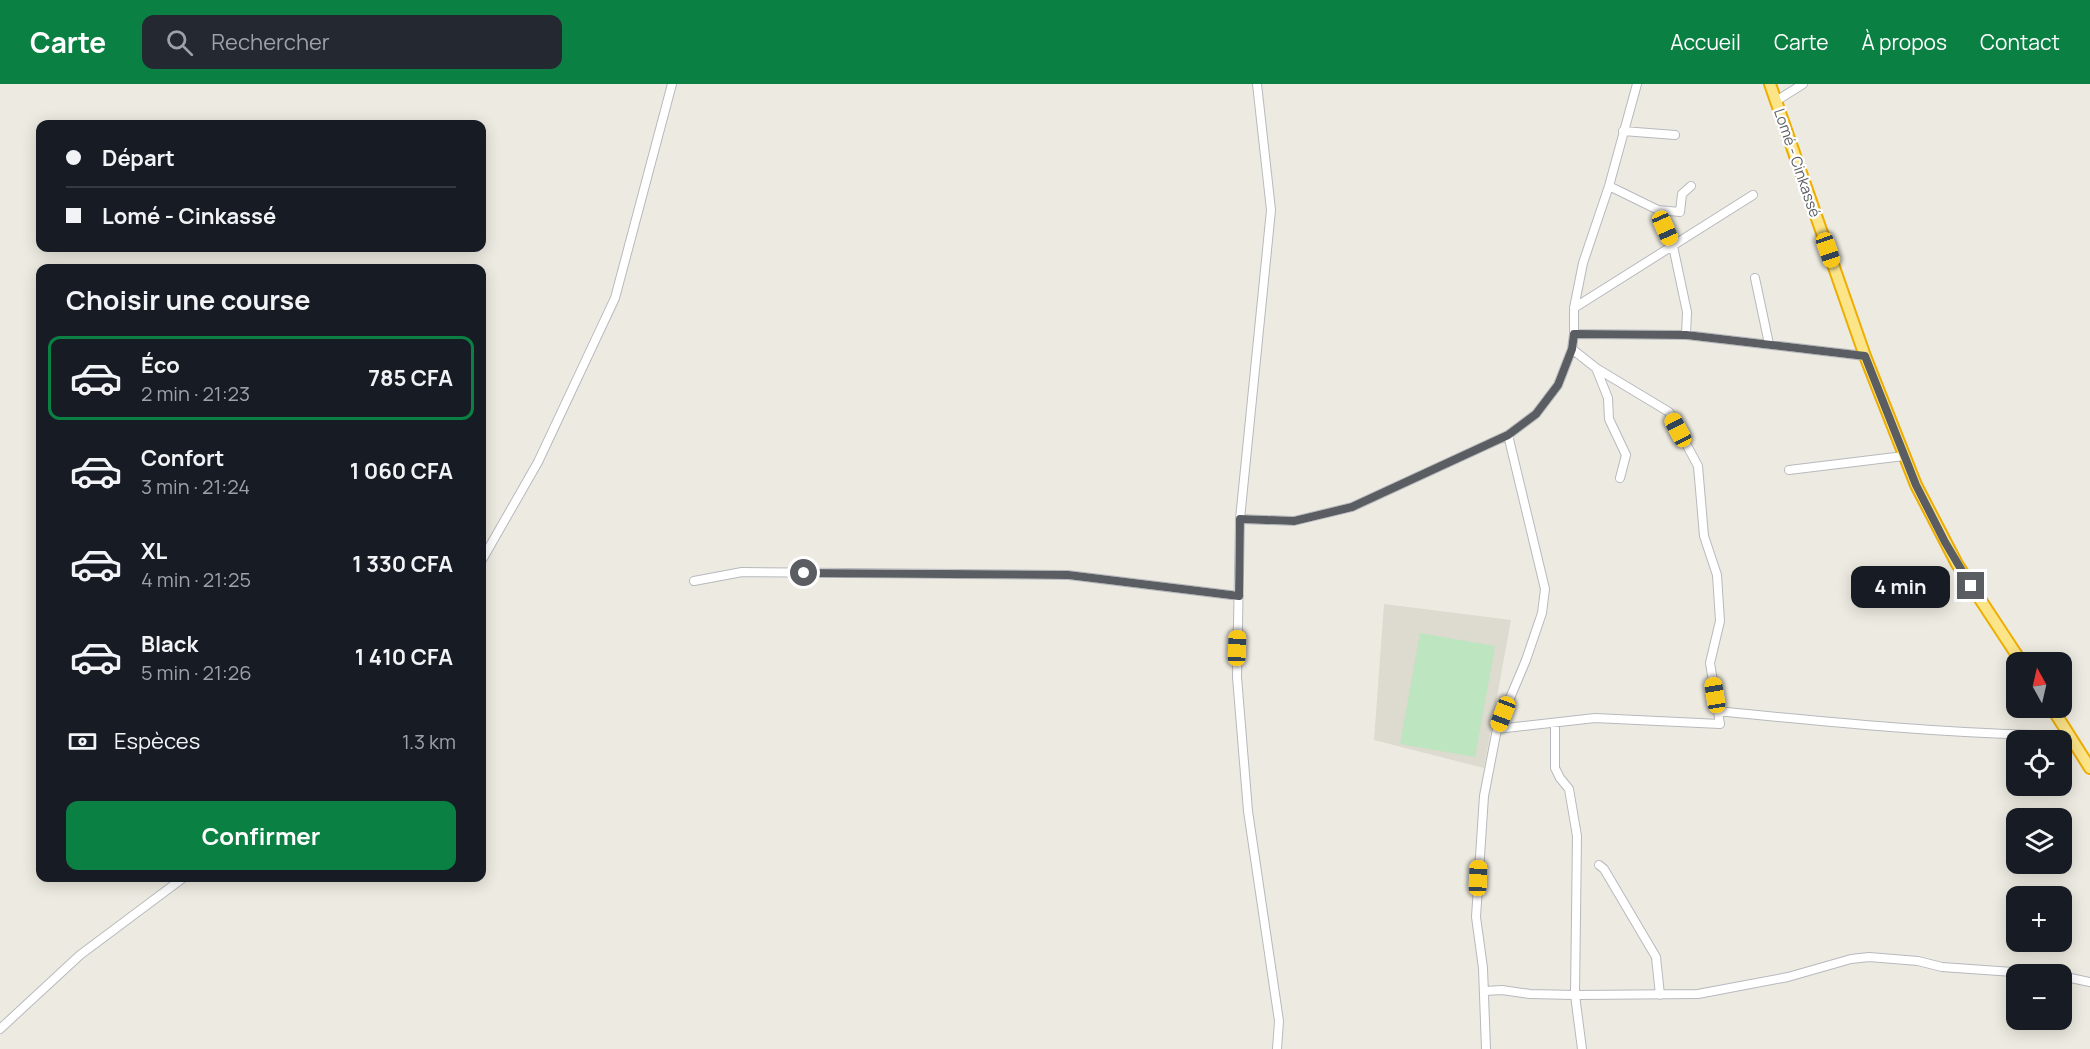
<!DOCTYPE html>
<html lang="fr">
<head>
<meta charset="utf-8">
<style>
  body { margin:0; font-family:Manrope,sans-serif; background:#242831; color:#f1f3f6; height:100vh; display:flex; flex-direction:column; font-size:22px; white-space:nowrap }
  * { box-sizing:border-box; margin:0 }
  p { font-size:20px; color:#9ea1a6 }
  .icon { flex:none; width:33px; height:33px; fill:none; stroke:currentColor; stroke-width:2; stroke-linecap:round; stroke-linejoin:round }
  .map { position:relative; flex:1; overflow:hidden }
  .details { position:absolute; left:36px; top:180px; width:450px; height:618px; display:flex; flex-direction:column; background:#171b24; border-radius:12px; box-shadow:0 3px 15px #0003 }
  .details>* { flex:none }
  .banner { position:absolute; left:36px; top:36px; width:450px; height:132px; border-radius:12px; box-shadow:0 3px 15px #0003; display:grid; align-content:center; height:132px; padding:0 30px; background:#171b24 }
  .needle { width:39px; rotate:352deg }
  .fabs { position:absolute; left:2006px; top:568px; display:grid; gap:12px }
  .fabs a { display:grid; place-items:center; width:66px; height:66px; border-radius:12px; background:#171b24; box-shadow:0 3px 15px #0003; font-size:30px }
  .end { position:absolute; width:27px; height:27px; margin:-14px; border:8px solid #5a5d62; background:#fff; box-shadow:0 0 0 3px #fff }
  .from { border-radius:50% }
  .bubble { position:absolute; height:42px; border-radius:12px; background:#171b24; box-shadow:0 3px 15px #0003; font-size:20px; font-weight:700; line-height:42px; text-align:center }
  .car { position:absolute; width:18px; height:36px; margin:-18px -9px; border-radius:8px; box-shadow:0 0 4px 2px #0007; background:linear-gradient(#f5c518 24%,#345 0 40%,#f5c518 0 76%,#345 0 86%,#f5c518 0) }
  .banner b { display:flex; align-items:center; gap:21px; height:57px; font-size:22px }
  .banner b+b { border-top:2px solid #363941 }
  .banner i { width:15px; height:15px; background:#f1f3f6 }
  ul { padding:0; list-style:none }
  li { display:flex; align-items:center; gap:18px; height:84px; margin:0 12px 9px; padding:0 18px; border:3px solid transparent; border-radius:12px }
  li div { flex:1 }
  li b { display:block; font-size:22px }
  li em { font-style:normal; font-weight:700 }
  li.on { border-color:#0b8043 }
  li>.icon { width:54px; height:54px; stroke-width:1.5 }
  h2 { padding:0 30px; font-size:27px; line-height:72px }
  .pay { display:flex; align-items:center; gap:15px; height:66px; padding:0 30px; font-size:22px }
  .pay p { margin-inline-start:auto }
  .primary-button { display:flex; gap:12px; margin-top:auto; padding:12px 30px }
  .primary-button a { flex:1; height:69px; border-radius:12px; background:#0b8043; color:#fff; font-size:24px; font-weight:700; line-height:69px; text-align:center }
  header { display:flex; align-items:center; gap:36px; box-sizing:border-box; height:84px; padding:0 30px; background:#0b8043; color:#fff }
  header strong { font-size:28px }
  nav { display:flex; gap:33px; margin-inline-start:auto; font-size:21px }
  .search { width:420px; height:54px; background:#242831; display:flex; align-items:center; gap:15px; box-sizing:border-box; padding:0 21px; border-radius:12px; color:#9ea1a6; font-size:22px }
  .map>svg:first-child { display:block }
</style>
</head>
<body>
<header>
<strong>Carte</strong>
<div class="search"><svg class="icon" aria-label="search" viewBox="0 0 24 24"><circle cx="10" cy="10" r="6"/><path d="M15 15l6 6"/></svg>Rechercher</div>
<nav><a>Accueil</a><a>Carte</a><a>À propos</a><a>Contact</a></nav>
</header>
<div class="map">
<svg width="2090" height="965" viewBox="0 0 2090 965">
  <rect width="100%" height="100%" fill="#edebe1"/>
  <path fill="#dddacf" d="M1384,520L1511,536L1484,684L1374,656Z"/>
  <path fill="#bde5bf" d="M1420,549L1495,562L1475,673L1400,660Z"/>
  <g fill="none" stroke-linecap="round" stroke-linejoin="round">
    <g stroke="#b7b9be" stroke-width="10">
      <path id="minor" d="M1257,0L1271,126L1240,435L1237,593L1248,727L1279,937L1277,965
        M1776,17L1803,0
        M1623,47L1675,51
        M1609,102L1658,126L1680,128L1682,110L1691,102
        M1658,126L1673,162L1687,228L1686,251
        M1755,194L1769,260
        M1574,224L1753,111
        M1574,250L1686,251L1865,272
        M1572,265L1596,284L1608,314L1609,335L1626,371L1620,394
        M1789,386L1904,372
        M1240,435L1294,437L1352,423L1508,351
        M482,476L538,378L615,214L672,0
        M694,497L742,488L1068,491L1239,512
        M1718,627C1835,639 1952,650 2070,652
        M1555,639V684L1560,694L1569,705L1577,752L1575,911L1582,965
        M1497,645L1595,634L1720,640L1710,579L1720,537L1717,491L1704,452L1698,382L1669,328L1596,284
        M1599,781L1604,785L1656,873L1660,911
        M2061,892L2090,898
        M1485,907L1502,906L1530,910L1575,911L1698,910L1788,893L1851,875L1869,873L1918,877L1942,883L2057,891
        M0,945L80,871L183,794
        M1486,965L1483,884L1476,833L1484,712L1497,645L1526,576L1542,529L1545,505L1508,351L1536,330L1558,301L1572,265L1574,250V224L1583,179L1609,102L1637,0"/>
    </g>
    <g stroke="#edad01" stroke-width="14">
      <path id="highway" d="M1770,0L1865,272L1916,401L1957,480L2022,579
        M2052,624L2090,684"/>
    </g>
    <use href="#minor" stroke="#fff" stroke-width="8"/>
    <use href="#highway" stroke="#fce489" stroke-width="10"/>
  </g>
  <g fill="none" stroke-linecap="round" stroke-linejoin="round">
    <path stroke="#5a5d62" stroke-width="8" d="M804,489L1068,491L1239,512L1240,435L1294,437L1352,423L1508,351L1536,330L1558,301L1572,265L1574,250L1686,251L1865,272L1916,401L1945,458L1971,502"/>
  </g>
  <g text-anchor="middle" stroke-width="4.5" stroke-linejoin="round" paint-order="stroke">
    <g font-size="15" fill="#5a5d62" stroke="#fff">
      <text transform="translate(1797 79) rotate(71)" y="5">Lomé - Cinkassé</text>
    </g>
  </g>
</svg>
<div class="fabs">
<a><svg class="needle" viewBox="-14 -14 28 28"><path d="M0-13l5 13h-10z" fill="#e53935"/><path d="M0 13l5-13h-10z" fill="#9ea1a6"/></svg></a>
<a><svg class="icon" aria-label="locate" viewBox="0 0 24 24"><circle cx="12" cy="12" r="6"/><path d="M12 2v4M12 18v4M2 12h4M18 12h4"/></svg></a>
<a><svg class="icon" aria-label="layers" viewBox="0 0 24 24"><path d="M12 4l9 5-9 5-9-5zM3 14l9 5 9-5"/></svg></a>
<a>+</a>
<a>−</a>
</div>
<i class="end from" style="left:804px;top:489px"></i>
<i class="end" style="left:1971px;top:502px"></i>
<div class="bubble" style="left:1851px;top:482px;width:99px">4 min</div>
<i class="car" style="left:1665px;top:144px;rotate:156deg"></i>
<i class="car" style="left:1828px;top:166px;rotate:161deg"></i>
<i class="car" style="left:1678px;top:346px;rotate:332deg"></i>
<i class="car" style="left:1237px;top:564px;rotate:2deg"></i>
<i class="car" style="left:1715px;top:611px;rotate:351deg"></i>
<i class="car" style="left:1503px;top:630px;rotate:201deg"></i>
<i class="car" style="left:1478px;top:794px;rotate:2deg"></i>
<div class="banner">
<b><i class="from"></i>Départ</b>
<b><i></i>Lomé - Cinkassé</b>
</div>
<section class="details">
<h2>Choisir une course</h2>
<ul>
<li class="on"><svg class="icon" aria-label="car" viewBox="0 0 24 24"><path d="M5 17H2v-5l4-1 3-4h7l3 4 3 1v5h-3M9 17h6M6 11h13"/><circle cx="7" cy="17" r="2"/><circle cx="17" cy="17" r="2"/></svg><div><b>Éco</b><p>2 min · 21:23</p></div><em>785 CFA</em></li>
<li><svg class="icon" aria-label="car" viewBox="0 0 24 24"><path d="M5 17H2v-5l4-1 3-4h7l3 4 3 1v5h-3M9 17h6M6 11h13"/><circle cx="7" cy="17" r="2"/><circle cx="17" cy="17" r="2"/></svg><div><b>Confort</b><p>3 min · 21:24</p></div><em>1 060 CFA</em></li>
<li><svg class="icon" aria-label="car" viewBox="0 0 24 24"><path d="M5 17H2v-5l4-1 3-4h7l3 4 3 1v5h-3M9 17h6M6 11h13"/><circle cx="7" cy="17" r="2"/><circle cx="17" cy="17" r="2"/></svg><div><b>XL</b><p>4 min · 21:25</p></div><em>1 330 CFA</em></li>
<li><svg class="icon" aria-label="car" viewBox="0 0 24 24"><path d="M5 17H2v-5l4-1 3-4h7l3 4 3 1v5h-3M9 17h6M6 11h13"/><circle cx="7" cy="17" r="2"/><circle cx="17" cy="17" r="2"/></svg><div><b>Black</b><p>5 min · 21:26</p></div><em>1 410 CFA</em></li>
</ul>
<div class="pay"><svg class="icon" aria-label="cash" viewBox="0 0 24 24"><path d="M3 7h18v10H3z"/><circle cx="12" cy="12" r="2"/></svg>Espèces<p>1.3 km</p></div>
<div class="primary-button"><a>Confirmer</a></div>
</section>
</div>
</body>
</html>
